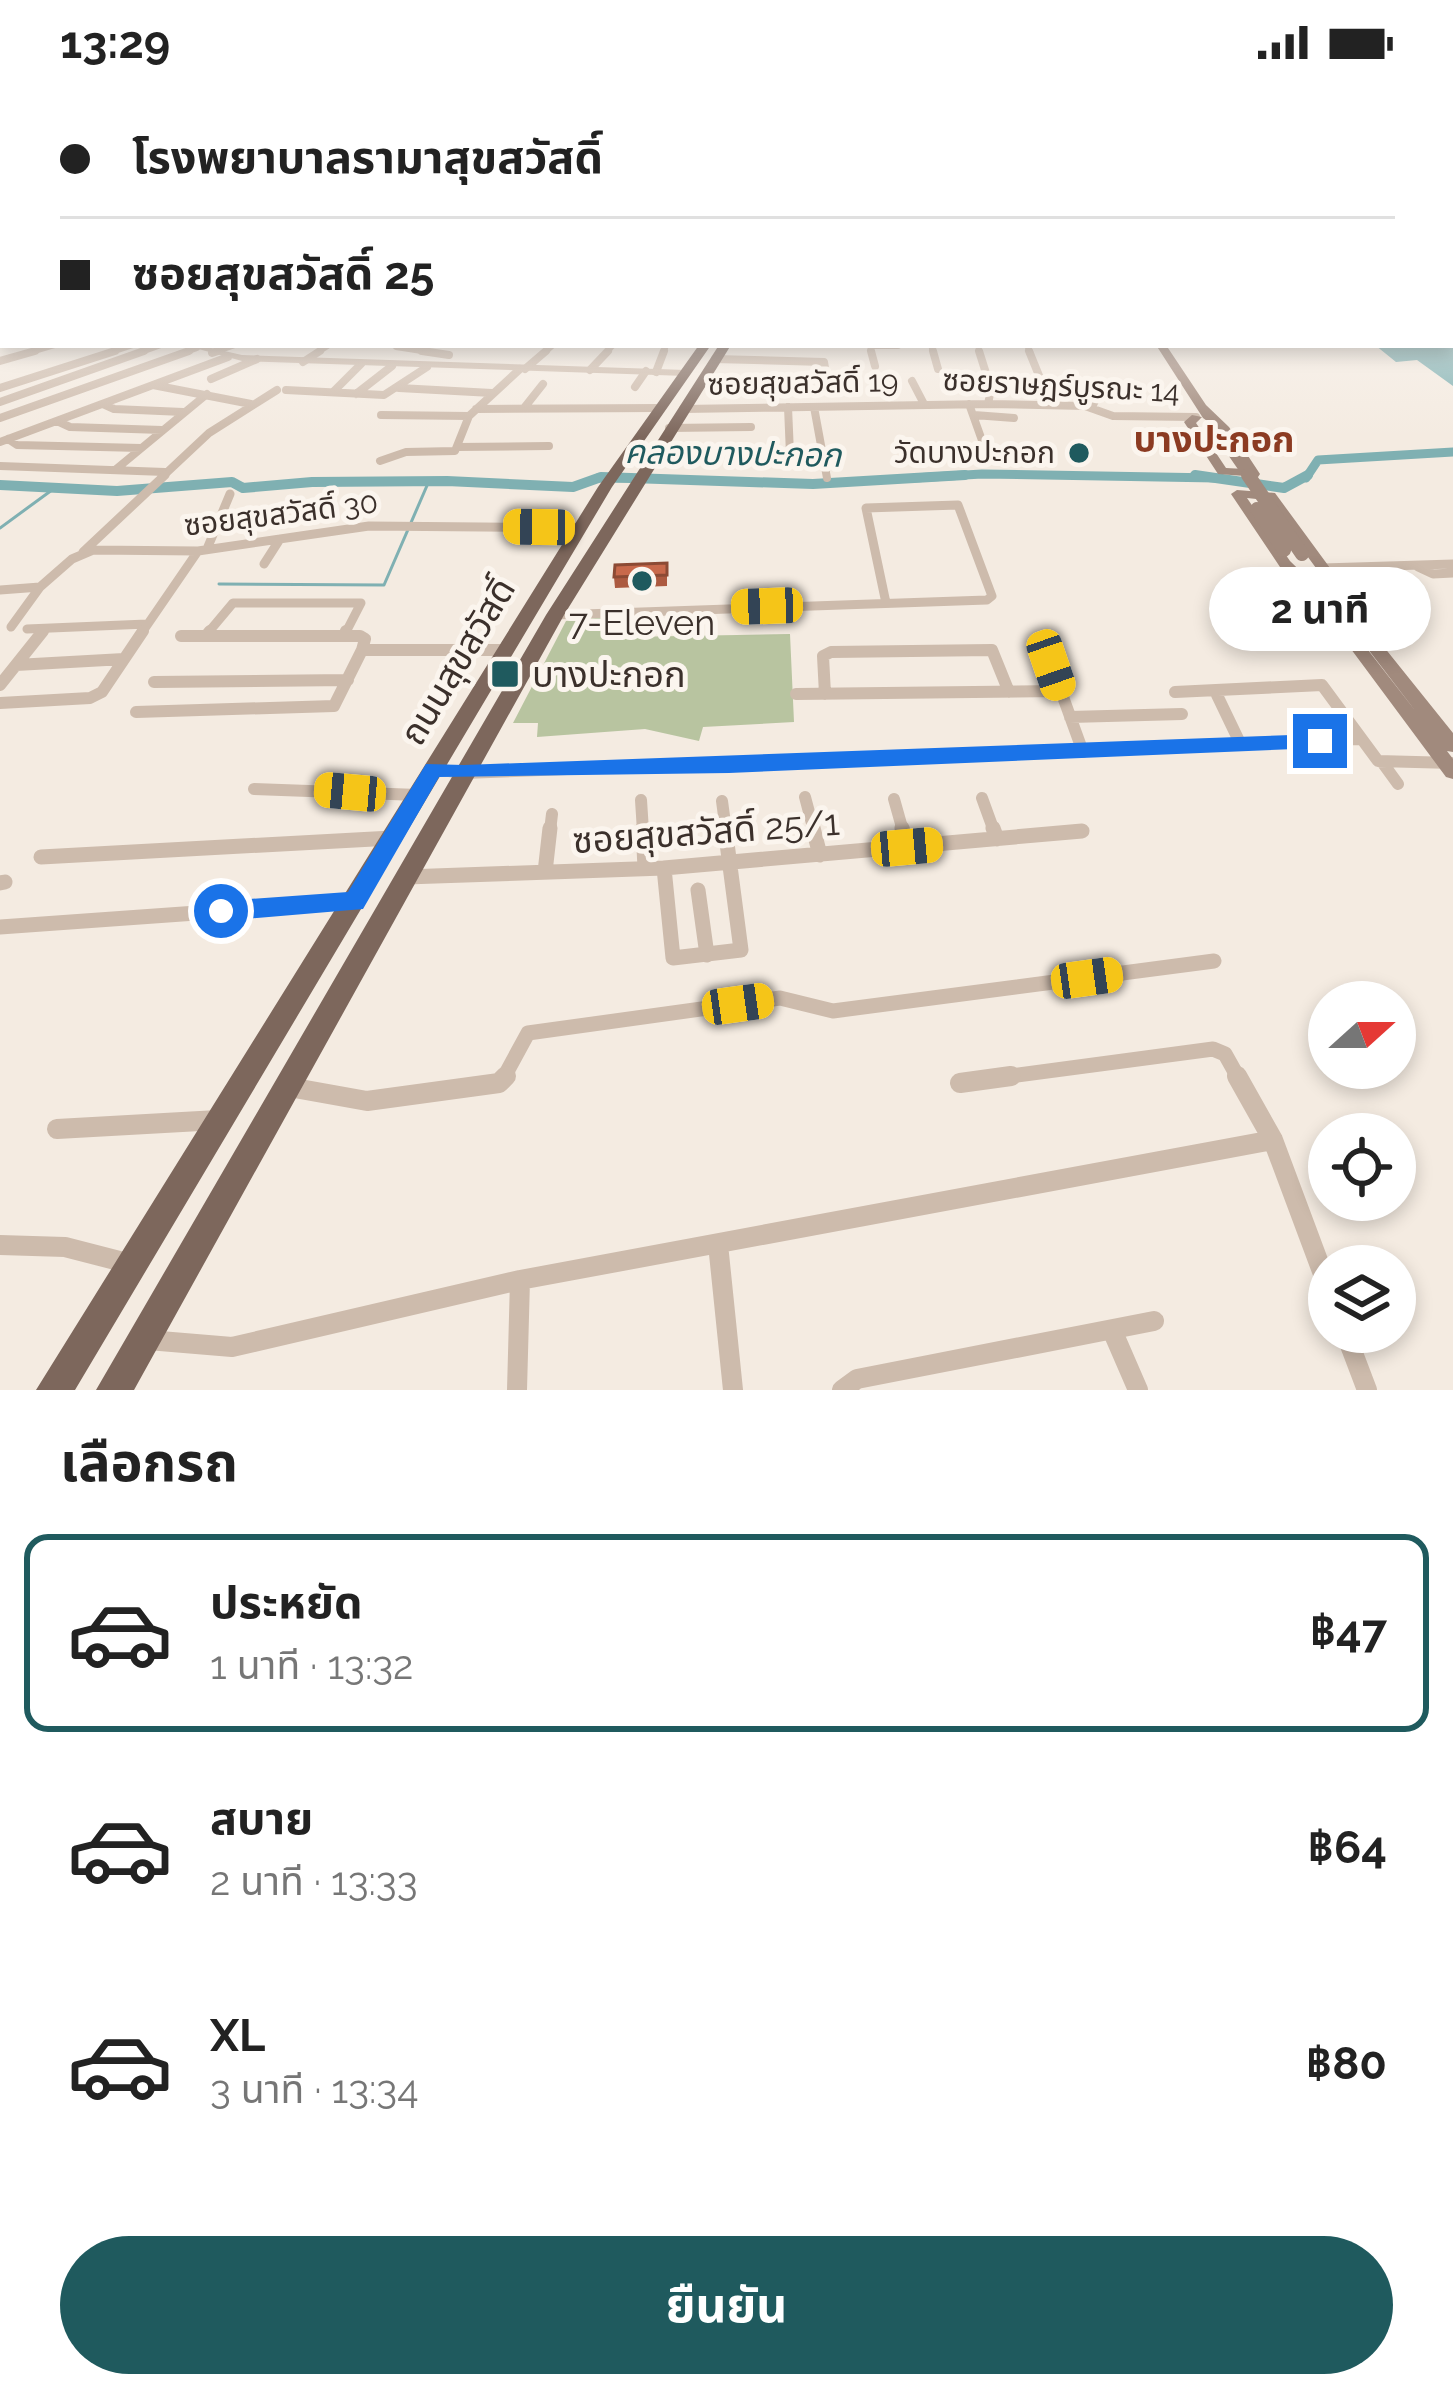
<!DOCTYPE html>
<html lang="th">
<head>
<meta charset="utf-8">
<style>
  body { margin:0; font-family:Raleway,"Noto Sans Thai",sans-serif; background:#f6f6f6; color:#222; height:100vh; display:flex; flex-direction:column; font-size:45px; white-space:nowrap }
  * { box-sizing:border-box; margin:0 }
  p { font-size:39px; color:#767676 }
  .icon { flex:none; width:66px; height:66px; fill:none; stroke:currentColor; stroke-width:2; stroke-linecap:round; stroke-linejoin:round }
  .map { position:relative; height:1306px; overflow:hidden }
  .panel { display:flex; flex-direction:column; background:#fff; flex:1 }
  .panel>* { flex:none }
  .hud { position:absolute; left:0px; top:0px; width:1455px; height:264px; box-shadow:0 6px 18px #0003; display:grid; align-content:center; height:264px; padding:0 60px; background:#fff }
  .needle { width:78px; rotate:69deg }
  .buttons { position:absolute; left:1308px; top:897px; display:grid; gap:24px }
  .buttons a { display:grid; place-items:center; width:108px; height:108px; border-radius:50%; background:#fff; box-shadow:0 6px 18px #0003; font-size:60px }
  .end { position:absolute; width:54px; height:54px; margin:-27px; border:15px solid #1a73e8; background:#fff; box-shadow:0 0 0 6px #fff }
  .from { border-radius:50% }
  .bubble { position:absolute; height:84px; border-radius:42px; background:#fff; box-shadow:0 6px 18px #0003; font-size:39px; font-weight:700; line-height:84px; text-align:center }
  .car { position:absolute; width:36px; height:72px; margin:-36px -18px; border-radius:15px; box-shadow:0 0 9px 3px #0007; background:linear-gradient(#f5c518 24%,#345 0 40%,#f5c518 0 76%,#345 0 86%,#f5c518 0) }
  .hud b { display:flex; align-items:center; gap:42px; height:114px; font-size:45px }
  .hud b+b { border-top:3px solid #e0e0e0 }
  .hud i { width:30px; height:30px; background:#222 }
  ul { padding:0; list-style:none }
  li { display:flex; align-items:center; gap:36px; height:198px; margin:0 24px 18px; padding:0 36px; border:6px solid transparent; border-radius:24px }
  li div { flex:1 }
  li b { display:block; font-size:45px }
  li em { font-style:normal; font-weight:700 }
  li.active { border-color:#1f5a5e }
  li>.icon { width:108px; height:108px; stroke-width:1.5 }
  h2 { padding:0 60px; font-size:54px; line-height:144px }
  .button { display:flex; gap:24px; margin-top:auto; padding:24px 60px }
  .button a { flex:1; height:138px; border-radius:72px; background:#1f5a5e; color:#fff; font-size:48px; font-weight:700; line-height:138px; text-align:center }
  .status { display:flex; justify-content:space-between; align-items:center; height:84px; padding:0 60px; background:#fff; direction:ltr }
  .status svg { height:33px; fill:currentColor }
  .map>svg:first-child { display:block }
</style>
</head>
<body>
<div class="status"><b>13:29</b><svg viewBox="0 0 49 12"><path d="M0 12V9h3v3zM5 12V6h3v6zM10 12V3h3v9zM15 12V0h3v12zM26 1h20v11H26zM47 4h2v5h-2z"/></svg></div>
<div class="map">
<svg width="1453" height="1306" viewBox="0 0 1453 1306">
  <rect width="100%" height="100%" fill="#f4ebe1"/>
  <path fill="#b8c4a0" d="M625,531L626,553L790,550L794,638L703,643L699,657L645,645L537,653L538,639H513L566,537Z"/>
  <path fill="#7fb0b2" d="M1453,170V302L1417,276L1396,278L1375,261H1452Z"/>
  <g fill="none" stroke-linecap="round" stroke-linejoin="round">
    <path stroke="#7fb0b2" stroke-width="3" d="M0,444L52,406
      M219,500L384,501L429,397"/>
    <path stroke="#7fb0b2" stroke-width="9" d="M598,394H631
      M914,394L982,390L1216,394
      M1306,394L1318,376L1453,368"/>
    <path stroke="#7fb0b2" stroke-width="10" d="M1195,391L1284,404L1308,391
      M0,401L117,407L232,398L243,404L312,398L447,397L573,403L601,393L813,400L965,391"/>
    <path stroke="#cdbbac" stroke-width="6" d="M870,261L872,270
      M931,261L934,270
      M1027,261L1031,270
      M870,262H898
      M396,263L441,270
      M212,269L235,261
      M25,270L55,261
      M106,270L133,261
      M136,270L161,261
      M181,270L197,264
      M315,270L329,261
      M543,270L553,261
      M605,270L613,261
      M663,270L666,261"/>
    <path stroke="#cdbbac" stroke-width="8" d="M422,267L449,271
      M871,267L875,282
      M933,267L938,285
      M979,267L991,305L988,320
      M1029,267L1051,321
      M212,269L218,267
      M715,275L824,278L825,284
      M0,277L35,267
      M303,278L320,267
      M525,285L546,267
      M590,286L608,267
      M656,288L664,267
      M211,295L257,275
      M912,297L924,320
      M153,301L251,320
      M635,303L646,287
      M0,304L115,267
      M399,304L492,309
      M286,306L384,311L427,283
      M333,308L361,280
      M356,310L392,282
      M0,318L144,267
      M103,320L114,325L183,328
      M969,320L984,362
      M788,323L790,370
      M814,323L827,394
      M1092,323L1097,313L1136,314
      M524,324L543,300
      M476,325L660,324
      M683,325L988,320L1085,322L1113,332L1196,333
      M381,331L469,332
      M974,331L1014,334
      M0,334L189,267
      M57,337L70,343L162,346
      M669,344L751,343
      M8,355L17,361L141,364
      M0,358L228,273
      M457,363L549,362
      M380,377L406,368L455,367L469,332L520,285
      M0,382L165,388
      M115,386L207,310
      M161,394L209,349L277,306"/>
    <path stroke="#cdbbac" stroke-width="9" d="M207,465L230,410
      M83,468L165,391
      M264,480L280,455
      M1418,483L1433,490L1453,489
      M1323,484L1453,480
      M0,506L40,503L72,475L93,466L198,467L369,442L581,444
      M555,531L987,516L992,512L958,421L866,424L886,519
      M11,543L40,503
      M27,545L147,540
      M41,550L45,545
      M141,550L198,467
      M207,550L233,519H361L345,550"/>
    <path stroke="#cdbbac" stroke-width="12" d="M181,552H360L365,555L362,566
      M206,552L210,547
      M344,552L346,547
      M1042,555L1083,668
      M362,566H505
      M16,581L124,575
      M154,598L348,596
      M0,601L43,547
      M1175,608L1322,601L1378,677L1453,679
      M796,610L1060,607
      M825,610L823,572L831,568L992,566L1009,608
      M1217,611L1241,661
      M0,619L90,614L102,608L143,547
      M136,628L334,622L362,566
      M1070,633L1182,630
      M1382,678L1398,700
      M434,685L464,689L1359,655
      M254,705L418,711
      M805,713L814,747
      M982,714L994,747
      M894,715L903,747
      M641,716L643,747
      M722,717L726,747
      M550,747L552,730"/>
    <path stroke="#cdbbac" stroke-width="15" d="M643,744L645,784
      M813,744L820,771
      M902,744L907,763
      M993,744L997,755
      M41,773L392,754
      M664,784L673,874L741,866L725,744
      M545,788L550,744
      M406,793L664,784L1082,747
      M0,799L5,798
      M698,806L707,871
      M0,843L352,818
      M503,995L528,949L780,914L833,927L1214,877
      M988,995L1213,965L1225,970L1239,995"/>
    <path stroke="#cdbbac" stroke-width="20" d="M1237,992L1273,1056L1329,1206
      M960,999L1011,992
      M289,1003L367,1017L499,999L506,992
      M57,1045L218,1036
      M718,1160L733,1306
      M0,1161L65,1163L127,1179
      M1112,1246L1138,1306
      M1345,1248L1367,1306
      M148,1256L232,1263L520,1196L1273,1056
      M517,1306L520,1196
      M842,1306L857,1295L1154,1237"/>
    <path fill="#cdbbac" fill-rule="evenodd" d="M0,194L3,195V199L0,198Z
      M184,261H198L242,271L686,286L690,289L686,292L242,277Z"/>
    <path fill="#a18a7d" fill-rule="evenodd" d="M1156,261H1166L1206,321L1229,343L1260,390L1258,393L1218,390L1184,338L1192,331L1202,333L1196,339L1226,384L1245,385L1221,347L1203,334Z
      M1237,406L1275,409L1330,484L1335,502L1453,649V668L1447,667L1453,675V695L1446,693L1322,526L1280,483L1231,410ZM1247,414L1266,416L1316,484L1317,489L1313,493L1315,496L1417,629L1326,512L1290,477Z"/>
    <path fill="#7d675c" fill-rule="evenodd" d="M699,261H711L612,403L75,1306H36L598,403Z
      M719,261H731L564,531L134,1306H96L546,531Z"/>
    <path stroke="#a18a7d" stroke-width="10" d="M1219,349L1250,394"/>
    <path stroke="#a18a7d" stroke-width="14" d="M1248,391L1302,470
      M1257,425L1284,466"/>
  </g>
  <path fill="#ac5a40" d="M667,479V502L615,504L614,493Z"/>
  <path fill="#c8694b" stroke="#8c4a34" stroke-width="3" d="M667,479V491L614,493L615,481Z"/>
  <linearGradient id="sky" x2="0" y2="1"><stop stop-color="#7eb2d2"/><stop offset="0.48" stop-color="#faf6f2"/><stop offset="1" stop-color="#faf6f2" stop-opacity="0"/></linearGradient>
  <rect width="1453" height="353" fill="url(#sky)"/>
  <path fill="#1a73e8" d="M1320,650L1330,657L1320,664L729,689L439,693L363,825L221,837L209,827L221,817L348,808L426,680L464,681Z"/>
  <g fill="#1f5a5e" stroke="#fbf5ee" stroke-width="4.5">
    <circle cx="1079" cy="369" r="12"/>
    <circle cx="642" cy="497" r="12"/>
    <rect x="490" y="575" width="30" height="30" rx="6"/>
  </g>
  <g text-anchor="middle" stroke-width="10" stroke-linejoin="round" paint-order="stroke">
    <g font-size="30" fill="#3b302b" stroke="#fbf5ee">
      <text transform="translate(803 299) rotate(-1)" y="10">ซอยสุขสวัสดิ์ 19</text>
      <text transform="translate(1061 302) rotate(3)" y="10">ซอยราษฎร์บูรณะ 14</text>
      <text transform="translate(281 430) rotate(-7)" y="10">ซอยสุขสวัสดิ์ 30</text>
    </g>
    <g font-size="30" fill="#3b302b" stroke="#fbf5ee" text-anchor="end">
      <text x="1055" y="379">วัดบางปะกอก</text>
    </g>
    <g font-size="33" font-style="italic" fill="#1f5a5e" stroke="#fbf5ee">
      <text transform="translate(733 369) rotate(1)" y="12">คลองบางปะกอก</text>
    </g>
    <g font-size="36" font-weight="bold" fill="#8c3b22" stroke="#fbf5ee">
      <text x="1214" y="368">บางปะกอก</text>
    </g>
    <g font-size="36" fill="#3b302b" stroke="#fbf5ee">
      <text x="642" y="551">7-Eleven</text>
      <text x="532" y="603" text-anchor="start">บางปะกอก</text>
    </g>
    <g font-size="36" fill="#3b302b" stroke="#fbf5ee">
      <text transform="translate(457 577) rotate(-59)" y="13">ถนนสุขสวัสดิ์</text>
      <text transform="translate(706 747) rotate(-4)" y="13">ซอยสุขสวัสดิ์ 25/1</text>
    </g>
  </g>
</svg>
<div class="buttons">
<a><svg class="needle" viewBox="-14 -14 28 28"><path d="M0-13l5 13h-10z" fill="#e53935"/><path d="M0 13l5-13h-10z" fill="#767676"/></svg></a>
<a><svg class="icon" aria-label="locate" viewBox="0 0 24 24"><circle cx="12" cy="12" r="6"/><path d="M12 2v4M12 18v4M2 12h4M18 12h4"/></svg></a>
<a><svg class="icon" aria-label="layers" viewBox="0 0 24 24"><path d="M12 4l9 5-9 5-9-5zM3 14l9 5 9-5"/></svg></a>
</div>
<i class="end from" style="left:221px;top:827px"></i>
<i class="end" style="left:1320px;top:657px"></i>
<div class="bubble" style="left:1209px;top:483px;width:222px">2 นาที</div>
<i class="car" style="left:539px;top:443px;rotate:271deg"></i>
<i class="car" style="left:767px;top:522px;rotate:268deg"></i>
<i class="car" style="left:1051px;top:581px;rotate:161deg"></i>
<i class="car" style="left:350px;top:708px;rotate:275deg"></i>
<i class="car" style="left:907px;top:763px;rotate:85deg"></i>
<i class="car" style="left:1087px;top:894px;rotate:82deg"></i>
<i class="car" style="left:738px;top:920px;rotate:82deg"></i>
<div class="hud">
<b><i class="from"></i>โรงพยาบาลรามาสุขสวัสดิ์</b>
<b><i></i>ซอยสุขสวัสดิ์ 25</b>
</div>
</div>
<section class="panel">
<h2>เลือกรถ</h2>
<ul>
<li class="active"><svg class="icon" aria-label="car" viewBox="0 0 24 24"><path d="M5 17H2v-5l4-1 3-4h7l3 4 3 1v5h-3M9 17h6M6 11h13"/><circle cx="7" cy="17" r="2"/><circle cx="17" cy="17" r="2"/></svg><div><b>ประหยัด</b><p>1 นาที · 13:32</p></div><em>฿47</em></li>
<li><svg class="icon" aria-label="car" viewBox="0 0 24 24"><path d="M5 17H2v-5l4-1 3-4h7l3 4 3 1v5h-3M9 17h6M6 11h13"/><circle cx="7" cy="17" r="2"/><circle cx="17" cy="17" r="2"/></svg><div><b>สบาย</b><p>2 นาที · 13:33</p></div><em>฿64</em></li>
<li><svg class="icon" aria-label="car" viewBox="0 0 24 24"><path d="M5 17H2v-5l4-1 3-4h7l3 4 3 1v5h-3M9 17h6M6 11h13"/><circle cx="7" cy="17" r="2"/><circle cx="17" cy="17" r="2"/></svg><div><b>XL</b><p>3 นาที · 13:34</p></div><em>฿80</em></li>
</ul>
<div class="button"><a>ยืนยัน</a></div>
</section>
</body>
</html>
